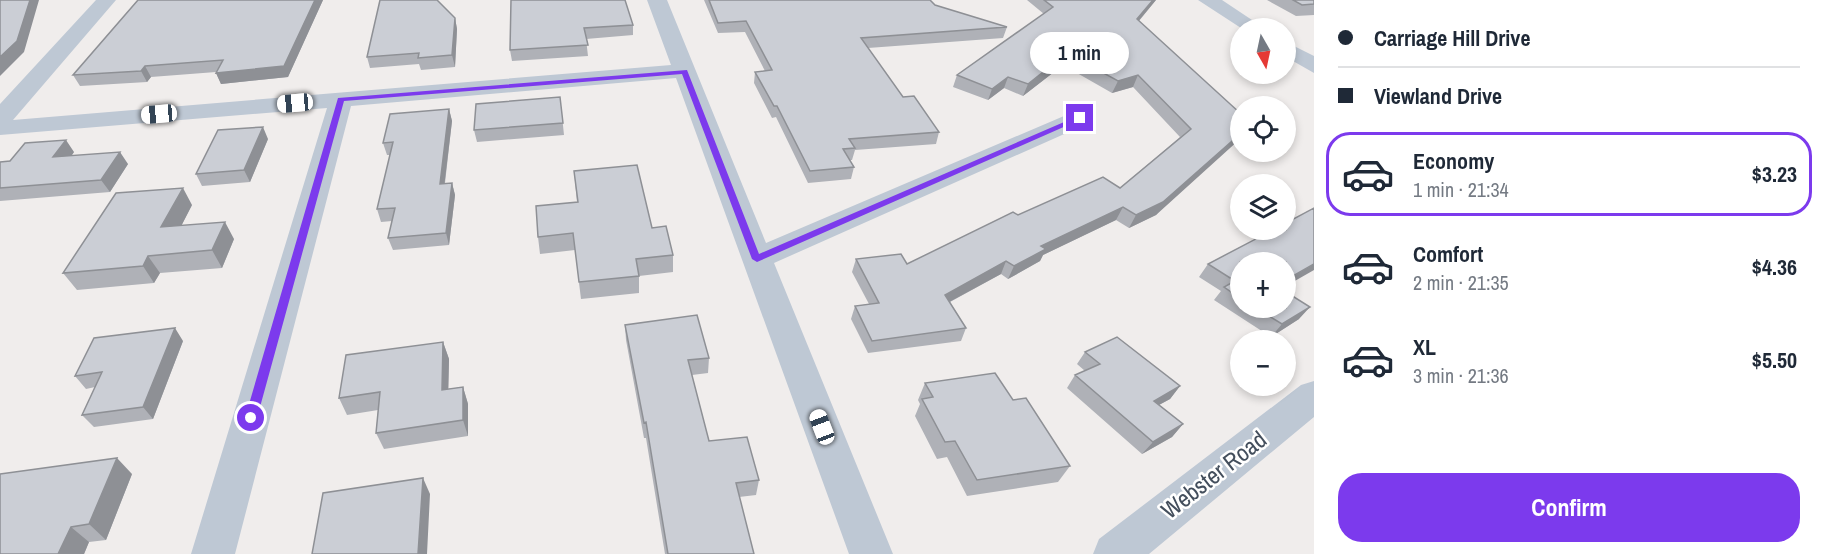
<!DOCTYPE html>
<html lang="en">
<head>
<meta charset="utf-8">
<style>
  body { margin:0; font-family:"Archivo Narrow",sans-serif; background:#f6f6f7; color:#1f2937; height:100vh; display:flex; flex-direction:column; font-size:22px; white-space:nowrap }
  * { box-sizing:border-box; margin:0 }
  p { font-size:20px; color:#747a83 }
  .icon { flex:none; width:33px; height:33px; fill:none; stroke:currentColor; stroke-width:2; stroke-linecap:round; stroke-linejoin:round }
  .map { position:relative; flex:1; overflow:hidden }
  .sheet { display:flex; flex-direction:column; background:#fff; width:510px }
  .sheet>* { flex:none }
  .guide { display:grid; align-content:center; height:132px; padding:0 24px; background:#fff }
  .needle { width:39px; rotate:171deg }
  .buttons { position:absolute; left:1230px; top:18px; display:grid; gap:12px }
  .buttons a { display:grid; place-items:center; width:66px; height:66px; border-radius:50%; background:#fff; box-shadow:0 3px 9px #0003; font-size:30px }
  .end { position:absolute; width:27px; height:27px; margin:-14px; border:8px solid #7c3aed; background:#fff; box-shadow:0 0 0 3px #fff }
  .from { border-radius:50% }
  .bubble { position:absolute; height:42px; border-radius:21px; background:#fff; box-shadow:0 3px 9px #0003; font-size:20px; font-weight:700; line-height:42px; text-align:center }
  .car { position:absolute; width:18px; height:36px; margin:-18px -9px; border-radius:8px; box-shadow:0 0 4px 2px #0007; background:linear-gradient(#fff 24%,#345 0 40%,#fff 0 76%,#345 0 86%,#fff 0) }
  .guide b { display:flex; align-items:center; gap:21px; height:57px; font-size:22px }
  .guide b+b { border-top:2px solid #e0e1e3 }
  .guide i { width:15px; height:15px; background:#1f2937 }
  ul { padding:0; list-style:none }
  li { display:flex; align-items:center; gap:18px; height:84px; margin:0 12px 9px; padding:0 12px; border:3px solid transparent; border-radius:24px }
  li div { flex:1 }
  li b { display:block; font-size:22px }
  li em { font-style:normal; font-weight:700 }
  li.on { border-color:#7c3aed }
  li>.icon { width:54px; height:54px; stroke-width:1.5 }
  .primary-button { display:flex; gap:12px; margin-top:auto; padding:12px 24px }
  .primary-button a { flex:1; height:69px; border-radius:24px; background:#7c3aed; color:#fff; font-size:24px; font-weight:700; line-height:69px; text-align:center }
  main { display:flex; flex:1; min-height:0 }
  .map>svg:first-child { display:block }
</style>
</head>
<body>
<main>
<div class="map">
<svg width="1314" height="554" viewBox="0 0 1314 554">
  <rect width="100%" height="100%" fill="#f0edec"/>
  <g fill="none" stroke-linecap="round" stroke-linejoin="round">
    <path fill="#bec8d4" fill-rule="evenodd" d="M96,0H116L13,120L671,65L647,0H667L766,243L1071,113L1080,111L1089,113L1092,118L1089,123L774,263L893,554H849L676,78L351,106L235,554H191L327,108L0,135V104Z
      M1198,0H1222L1264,28H1241Z
      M1286,42L1314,56V73L1286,57Z
      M1314,381V417L1149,554H1093L1099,539L1301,385Z"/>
  </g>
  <path fill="#afb1b7" d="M138,0H323L288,77L221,84L216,73V72L151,77L147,82L80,86L73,75Z
    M511,0L633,25V35L586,39L588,56L512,61L510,50Z
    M704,0H930L935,5L1007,27L1003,38L868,48L903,97L939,132L936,144L855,150L852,160H850L854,167L851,179L808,183L776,117L772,118L754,83L755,72L765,71L745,32L718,33Z
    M1027,0H1156L1139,21L1240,113L1156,215L1129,228L1116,220L1043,255L1040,261L1008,279L1001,274L950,302L966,328L961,341L868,353L851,319L855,306L869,304L852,272L856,259L907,264L1018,215L1120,188L1180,137L1133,87L1112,93L1063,65L1023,96L1004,88L988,100L953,87L957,75L1044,14Z
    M1267,0H1314V15L1296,16Z
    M455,18L457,29L455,67L421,70L419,64L370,68L367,57Z
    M560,97L564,135L477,142L474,130Z
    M449,109L452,121L445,183H452L455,195L449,245L393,250L388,238L392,221L381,222L377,209L390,155H387L383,143Z
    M268,139L250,182L202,186L196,174Z
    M74,152L72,155L128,164L110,192L0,201V162Z
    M574,171L652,228L673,255V272L639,276V293L581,299L575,250L540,254L538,237L577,202Z
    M192,205L181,226L234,239L222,268L160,273L154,283L77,290L63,273Z
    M1240,262V308H1286L1299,319L1271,337L1214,300L1221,291L1199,277L1208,264Z
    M625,325L709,358L708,373L692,375L709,441L759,480L756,495L739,497L754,554H665L646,438H644L626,340Z
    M183,341L153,419L94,427L82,415L95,387L86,389L75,376Z
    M443,342L449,359L448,389L463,387L468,404V436L384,449L376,433L378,410L347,415L339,398Z
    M1085,352L1180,386L1170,399L1159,405L1183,424L1172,437L1142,454L1067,388L1075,375L1085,371L1077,364Z
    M925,383L1013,400L1070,466L1058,482L967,496L947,457L937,459L915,416L920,404L918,400Z
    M132,474L106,540L89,542L84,554H0Z"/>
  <path fill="#8e9095" d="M30,0H39L24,52L0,76V57Z
    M315,0H323L288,77L221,84L216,73Z
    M1153,0H1156L1131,30L1137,19Z
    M455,18L457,29L455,67L452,55Z
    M1067,53L1063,65L1023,96L1028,84Z
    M145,66L151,77L147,82L141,71Z
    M1138,75L1133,87L1112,93L1118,81Z
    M1008,77L1004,88L988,100L992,89Z
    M449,109L452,121L443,196L440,184Z
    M263,127L268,139L250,182L244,170Z
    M1240,134V139L1156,215L1129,228L1136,215Z
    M66,140L74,152L62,169L53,157Z
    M120,152L128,164L110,192L101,180Z
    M452,183L455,195L449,245L446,233Z
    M183,188L192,205L172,244L161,227Z
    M1123,207L1116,220L1043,255L1040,261L1008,279L1014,266L1041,246Z
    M225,222L234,239L222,268L212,250Z
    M148,256L160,273L154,283L143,266Z
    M1006,261L1001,274L940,307L945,295Z
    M1314,264V270L1286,286V280Z
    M1310,307L1299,319L1271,337L1282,324Z
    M175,328L183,341L153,419L143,407Z
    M443,342L449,359L448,407L442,390Z
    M1180,386L1170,399L1144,413L1154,401Z
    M463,387L468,404V436L463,420Z
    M1183,424L1172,437L1142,454L1153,442Z
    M117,458L132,474L106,540L89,524Z
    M423,478L430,494L427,554H418Z
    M71,527L89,542L84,554H58Z"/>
  <path fill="#cbced5" stroke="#8e9095" stroke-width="1.5" d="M0,0H30L17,41L0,57Z
    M138,0H315L284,66L216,73L223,60L145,66L141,71L73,75Z
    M380,0H437L455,18L452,55L418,58L419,53L367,57Z
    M511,0H625L633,25L584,28L588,45L510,50Z
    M709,0H930L935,5L1007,27L861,38L903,97L914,96L939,132L849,139L855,148L843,149L854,167L810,171L777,106H774L755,72L772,70L746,21L718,23Z
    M1044,0H1153L1137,19L1240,113V134L1163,202L1136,215L1123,207L1041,246L1046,249L1014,266L1006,261L945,295L966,328L872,341L855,306L879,303L856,259L901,254L907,264L1013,212L1018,215L1103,177L1120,188L1191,129L1138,75L1118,81L1067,53L1028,84L1008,77L992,89L957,75L1053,7Z
    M1293,0H1314V4L1302,5Z
    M560,97L563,123L474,130L476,104Z
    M449,109L440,184L452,183L446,233L388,238L395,208L377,209L393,142L383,143L390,114Z
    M263,127L244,170L196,174L218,130Z
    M66,140L53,157L120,152L101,180L0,188V162L10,161L25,143Z
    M637,165L652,228L666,226L673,255L636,259L639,276L579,282L573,233L538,237L536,206L578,202L574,171Z
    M183,188L161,227L225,222L212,250L148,256L143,266L63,273L116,193Z
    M1314,208V264L1286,280V262H1240V298L1224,287L1235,281L1208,264L1273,230H1286V223Z
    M1286,292L1310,307L1282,324L1256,308H1286Z
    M697,315L709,358L688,360L709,441L747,437L759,480L736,483L754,554H668L646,422L644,423L625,325Z
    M175,328L143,407L82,415L102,372L75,376L94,338Z
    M1117,337L1180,386L1154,401L1183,424L1153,442L1075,375L1100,364L1085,352Z
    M443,342L442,390L463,387V420L376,433L380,392L339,398L346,355Z
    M995,373L1013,400L1026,398L1070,466L977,480L955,441L945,442L922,399L933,397L925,383Z
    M117,458L89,524L71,527L58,554H0V474Z
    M423,478L418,554H312L323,493Z"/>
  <path fill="#7c3aed" d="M687,70L759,254L1078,116L1084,118L757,262L752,259L682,74L344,101L257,418L255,421H247L245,418L338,98Z"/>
  <g text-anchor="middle" stroke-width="5" stroke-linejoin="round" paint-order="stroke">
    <g font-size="24" fill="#434e5c" stroke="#fff">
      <text transform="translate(1214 475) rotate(-38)" y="8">Webster Road</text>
    </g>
  </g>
</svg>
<div class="buttons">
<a><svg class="needle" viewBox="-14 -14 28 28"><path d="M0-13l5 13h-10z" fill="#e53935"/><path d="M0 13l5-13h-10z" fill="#747a83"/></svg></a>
<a><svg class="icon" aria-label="locate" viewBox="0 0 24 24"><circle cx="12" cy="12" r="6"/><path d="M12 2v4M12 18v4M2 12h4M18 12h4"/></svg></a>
<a><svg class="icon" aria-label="layers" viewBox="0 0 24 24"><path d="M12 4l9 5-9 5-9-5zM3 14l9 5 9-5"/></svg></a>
<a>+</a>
<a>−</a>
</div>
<i class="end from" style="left:251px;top:418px"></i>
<i class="end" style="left:1080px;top:118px"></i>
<div class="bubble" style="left:1030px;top:32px;width:99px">1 min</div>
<i class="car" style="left:295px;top:103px;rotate:265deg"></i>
<i class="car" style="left:159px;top:114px;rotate:265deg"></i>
<i class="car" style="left:822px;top:427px;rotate:339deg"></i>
</div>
<section class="sheet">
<div class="guide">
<b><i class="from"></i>Carriage Hill Drive</b>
<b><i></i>Viewland Drive</b>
</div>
<ul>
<li class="on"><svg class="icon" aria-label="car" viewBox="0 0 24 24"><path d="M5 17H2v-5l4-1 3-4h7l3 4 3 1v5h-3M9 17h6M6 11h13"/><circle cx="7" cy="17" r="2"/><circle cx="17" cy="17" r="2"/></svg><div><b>Economy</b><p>1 min · 21:34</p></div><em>$3.23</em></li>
<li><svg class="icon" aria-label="car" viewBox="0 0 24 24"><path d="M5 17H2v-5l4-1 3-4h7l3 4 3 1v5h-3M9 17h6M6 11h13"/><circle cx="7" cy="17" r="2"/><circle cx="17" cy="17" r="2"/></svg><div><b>Comfort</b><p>2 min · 21:35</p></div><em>$4.36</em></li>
<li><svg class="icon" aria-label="car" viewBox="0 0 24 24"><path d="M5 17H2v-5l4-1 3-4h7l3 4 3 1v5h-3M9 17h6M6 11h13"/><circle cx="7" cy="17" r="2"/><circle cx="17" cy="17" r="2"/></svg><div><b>XL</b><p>3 min · 21:36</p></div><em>$5.50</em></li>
</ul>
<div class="primary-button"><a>Confirm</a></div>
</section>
</main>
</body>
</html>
